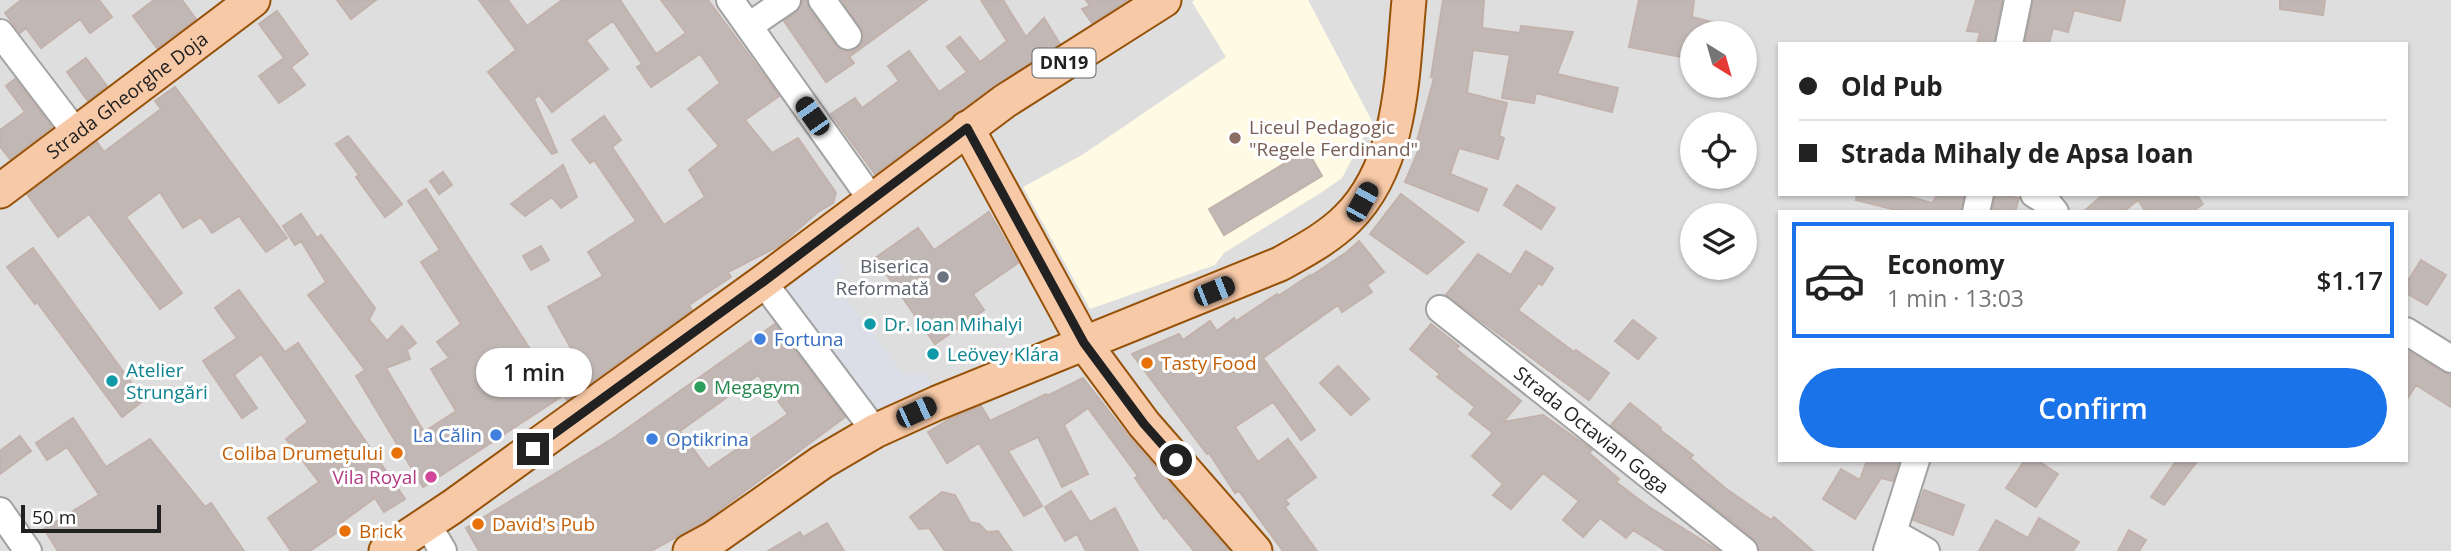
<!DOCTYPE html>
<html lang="en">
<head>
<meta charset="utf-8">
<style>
  body { margin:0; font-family:"Open Sans",sans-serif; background:#f2f2f2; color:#222; height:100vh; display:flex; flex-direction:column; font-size:26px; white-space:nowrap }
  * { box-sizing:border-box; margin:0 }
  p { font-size:23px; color:#767676 }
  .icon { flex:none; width:38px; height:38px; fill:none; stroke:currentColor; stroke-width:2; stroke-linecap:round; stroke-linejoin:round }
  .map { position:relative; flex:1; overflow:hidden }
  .panel { position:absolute; left:1778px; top:210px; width:630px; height:252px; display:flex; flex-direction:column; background:#fff; border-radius:0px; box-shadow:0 2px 5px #0004 }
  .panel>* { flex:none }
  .top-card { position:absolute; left:1778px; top:42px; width:630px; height:154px; border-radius:0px; box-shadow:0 2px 5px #0004; display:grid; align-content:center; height:154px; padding:0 21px; background:#fff }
  .needle { width:46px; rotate:143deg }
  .fabs { position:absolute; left:1680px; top:21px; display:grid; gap:14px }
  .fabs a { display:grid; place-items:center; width:77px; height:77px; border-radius:50%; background:#fff; box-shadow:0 2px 5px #0004; font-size:35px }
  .scale { position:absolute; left:21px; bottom:18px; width:140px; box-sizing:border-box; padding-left:7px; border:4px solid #212121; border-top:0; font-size:19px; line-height:24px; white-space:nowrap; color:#212121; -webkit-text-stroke:5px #fff; paint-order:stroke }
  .end { position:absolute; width:32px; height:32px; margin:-16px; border:9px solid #212121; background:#fff; box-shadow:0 0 0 4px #fff }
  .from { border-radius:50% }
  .bubble { position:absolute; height:49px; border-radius:24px; background:#fff; box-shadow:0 2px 5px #0004; font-size:23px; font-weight:600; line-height:49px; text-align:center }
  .car { position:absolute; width:21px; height:42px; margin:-21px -10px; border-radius:9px; box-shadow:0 0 5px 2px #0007; background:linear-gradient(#222 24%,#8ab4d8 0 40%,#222 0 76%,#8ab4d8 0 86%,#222 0) }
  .top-card b { display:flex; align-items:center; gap:24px; height:66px; font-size:26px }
  .top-card b+b { border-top:2px solid #e0e0e0 }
  .top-card i { width:18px; height:18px; background:#222 }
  ul { padding:12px 0 0; list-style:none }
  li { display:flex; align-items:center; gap:21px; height:116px; margin:0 14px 10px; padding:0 7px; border:4px solid transparent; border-radius:0px }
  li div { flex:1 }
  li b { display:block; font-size:26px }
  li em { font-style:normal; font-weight:600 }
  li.current { border-color:#1a73e8 }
  li>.icon { width:63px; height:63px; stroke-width:1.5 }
  .action { display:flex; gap:14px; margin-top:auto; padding:14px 21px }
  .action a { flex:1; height:80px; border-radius:42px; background:#1a73e8; color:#fff; font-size:28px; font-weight:600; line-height:80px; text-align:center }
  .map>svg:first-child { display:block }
</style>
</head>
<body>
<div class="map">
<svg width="2451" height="551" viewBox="0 0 2451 551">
  <rect width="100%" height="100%" fill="#f1ede8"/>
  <path fill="#dfdede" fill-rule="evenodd" d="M0,0H2451V551H0ZM1692,33H1745V86H1692ZM1780,44H2406V194H1780ZM1692,124H1745V177H1692ZM1780,212H2406V460H1780ZM1692,215H1745V268H1692Z"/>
  <path fill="#fefae4" d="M1195,0H1308L1372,121L1342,178L1322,192L1224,253L1215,265L1090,309L1023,187L1082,155L1226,57L1192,2Z"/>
  <path fill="#dcdee7" d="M833,250L845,269L833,279L903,374L925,373L935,387L863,425L768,299Z"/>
  <path fill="#c1b8b5" stroke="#c2b2ab" stroke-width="2" fill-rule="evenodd" d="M21,0H99L112,17L90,33L80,19L41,48L26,28L20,33L5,13Z
    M154,0H182L196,19L157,48L133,16Z
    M337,0H376L351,19Z
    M479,0H508L527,26L562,0H620L656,54L686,33L661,0H708L779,96L745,120L772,153L798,138L836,193L833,203L818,212L779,246L728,272L731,277L689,305L692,310L567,400L564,395L423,487L356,376L365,370L308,295L326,282L301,241L295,245L283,226L301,214L317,238L321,235L375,308L369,320L387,341L402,326L416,343L407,350L410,359L386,368L424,432L456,411L431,369L449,358L437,342L461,324L421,262L440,250L408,201L426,189L543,369L573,352L548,307L603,276L588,252L636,221L594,160L590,163L572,140L604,116L621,140L612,147L664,225L705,197L689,170L719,146L688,109L720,83L700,54L651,87L637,67L642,64L613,21L586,40L608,69L552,112L539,95L534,99L557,152L552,154L488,72L516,50Z
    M803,0H807L809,9L836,46L842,51L849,52L858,48L863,42L864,34L842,0H927L849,57L854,63L826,82L784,21L796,13Z
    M981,0H1003L1026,37L1044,18L1060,44L994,86L875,174L831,114L855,98L862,108L899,81L888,66L909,51L939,92L967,72L947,47L960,37L980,62L1007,41Z
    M1086,0H1128L1092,23L1082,9L1090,6Z
    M1443,0H1484L1482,28L1520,33L1521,26L1573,32L1557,74L1618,88L1612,112L1536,93L1534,103L1502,98L1510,55L1473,50L1467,93L1507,103L1499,136L1504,138L1498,159L1459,148L1450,174L1487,189L1478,211L1405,182L1419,149L1415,148L1434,78L1431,77Z
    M1639,0H1694L1692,17L1735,28V33H1692V59L1629,47Z
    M1976,0H2002L1994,44H1977L1980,32L1967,31Z
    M2033,0H2125L2120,21L2074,10L2068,32L2053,28L2049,44H2025Z
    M2280,0H2325L2323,15L2280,9Z
    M277,11L308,54L291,67L305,85L279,103L259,76L284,58L259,24Z
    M86,58L107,86L88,101L67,72Z
    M15,79L52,127L10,159L0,146V130L25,112L6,86Z
    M175,87L287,238L266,252L239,216L212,233L201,217L183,228L160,192L126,217L182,293L160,309L89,214L58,237L27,194L97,142L104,152L161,109L155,101Z
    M348,136L402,204L385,217L356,177L359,175L336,144Z
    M1307,150L1322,176L1224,235L1209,209Z
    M563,165L577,197L561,208L552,197L525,216L511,204Z
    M443,172L452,185L439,194L430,181Z
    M1517,185L1555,208L1541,229L1504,205Z
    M1401,194L1464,242L1427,274L1370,234Z
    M1857,194H1900L1932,203L1938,194H1964L1961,212H1904L1856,200Z
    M1995,194L2019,198L2015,212H1992Z
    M2104,194H2196L2203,204L2192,212H2146L2138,200L2123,212H2083Z
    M989,212L1018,263L973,294L984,310L935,344L875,258L918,228L934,250Z
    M1359,241L1384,272L1367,285L1372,292L1342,312L1338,305L1263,358L1315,430L1301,440L1273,402L1235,427L1258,462L1288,439L1316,477L1285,500L1289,504L1285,507L1317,551H1283L1239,491L1235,493L1209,453L1207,454L1132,354L1179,334L1183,340L1210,321L1217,331L1234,318L1236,321L1277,294L1278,296L1310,275L1311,276L1347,252Z
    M541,246L549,260L531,270L523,256Z
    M33,248L144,400L122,417L37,302L35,304L7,267Z
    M1526,251L1553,268L1542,285L1539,283L1518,310L1574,352L1576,350L1609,373L1589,400L1446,295L1478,254L1511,275Z
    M2421,260L2446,275L2427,305L2406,293V284Z
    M239,290L285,352L298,343L405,499L384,512L375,498L342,522L345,527L310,551H291L268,518L319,482L286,439L308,422L261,354L234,375L257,408L242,418L203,361L237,338L215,308Z
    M1633,320L1656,338L1638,359L1615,341Z
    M775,324L845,417L702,523L651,551H479L466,528L615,437ZM758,375L788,414L708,469L680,431Z
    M1431,324L1459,346L1456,349L1521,401L1503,422L1543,415L1592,450L1589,453L1619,479L1616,482L1649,507L1719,551H1666L1633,530L1626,538L1600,518L1583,537L1563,520L1579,501L1543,473L1511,509L1493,495L1503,484L1472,456L1493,433L1469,414L1475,407L1437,377L1440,374L1410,349Z
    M2406,350L2443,372L2451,375V407L2416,385L2406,401Z
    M1338,366L1369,399L1351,415L1320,383Z
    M1083,378L1129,437L1229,551H1194L1166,517L1164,519L1135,478L1138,476L1088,408L1064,425L1088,474L1062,487L1038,437L1008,451L1042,506L1024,516L979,443L947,463L928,432L950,419L981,406L990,421L1046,394L1047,396Z
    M1630,403L1661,428L1660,430L1693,455L1690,458L1725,488L1771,520L1774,517L1813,551H1759L1754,539L1611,425Z
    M73,418L106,467L150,439L205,507L211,503L244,551H58L44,529L99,495L67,447L47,460L36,443Z
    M20,436L31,451L0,474V451Z
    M1867,460H1899L1893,481L1881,478L1855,519L1823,499L1841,469L1860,480Z
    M2025,460H2037L2058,474L2036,507L2006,488Z
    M2177,460H2198L2164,505L2151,497Z
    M1924,490L1964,505L1953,535L1913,520Z
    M1071,491L1090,522L1115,508L1138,551H1086L1077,534L1065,541L1045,507Z
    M942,492L955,495L970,522L979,524L987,532L998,531L1012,551H945L929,528L919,529L910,517Z
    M2039,518L2079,542L2073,551H1979L1996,520L2028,538Z
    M827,523L844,551H768L800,532L803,537Z
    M2129,530L2146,540L2139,551H2118Z"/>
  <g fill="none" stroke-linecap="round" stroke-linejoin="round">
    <g stroke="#a2a2a2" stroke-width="30">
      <g id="minor">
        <path d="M730,0L872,200"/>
        <path d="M822,0L848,36"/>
        <path d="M749,26L787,0"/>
        <path d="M0,33L77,134"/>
        <path d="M2009,44L2018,0"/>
        <path d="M2034,194L2047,202L2055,212"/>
        <path d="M1976,212L1980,194"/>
        <path d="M763,282L875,431"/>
        <path id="s1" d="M1440,309L1744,551"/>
        <path d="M2406,331L2451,359"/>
        <path d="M0,511L28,551"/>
        <path d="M427,524L443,551"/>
        <path d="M1894,533L1926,551"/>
        <path d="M1887,551L1916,460"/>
      </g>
    </g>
    <g stroke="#965208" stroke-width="37">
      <g id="major">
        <path d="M967,128L1084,343L1144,424L1255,551"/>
        <path id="s2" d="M0,191L253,0"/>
        <path d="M386,551L452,507L763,282L1005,101L1164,0"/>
        <path d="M690,551L714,538L822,462L875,431L937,403L1280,264C1303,251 1328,238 1347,219C1403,164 1402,73 1409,0"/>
      </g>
    </g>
    <use href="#minor" stroke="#fff" stroke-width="26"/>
    <use href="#major" stroke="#f7c9a7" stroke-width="33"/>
  </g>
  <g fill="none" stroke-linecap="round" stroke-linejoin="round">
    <path stroke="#212121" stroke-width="9" d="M533,449L763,282L967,128L1084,343L1144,424L1176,460"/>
  </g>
  <circle fill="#8d6e63" stroke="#fff" stroke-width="2.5" cx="1235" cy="138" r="7"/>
  <circle fill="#6b7280" stroke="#fff" stroke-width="2.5" cx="943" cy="277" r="7"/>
  <g fill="#0f9aa8" stroke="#fff" stroke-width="2.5">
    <circle cx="870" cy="324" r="7"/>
    <circle cx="933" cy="354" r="7"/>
    <circle cx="112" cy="381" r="7"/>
  </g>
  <g fill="#3f7fe0" stroke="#fff" stroke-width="2.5">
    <circle cx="760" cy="339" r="7"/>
    <circle cx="496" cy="435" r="7"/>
    <circle cx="652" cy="439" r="7"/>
  </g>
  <g fill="#e8710a" stroke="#fff" stroke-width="2.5">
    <circle cx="1147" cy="363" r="7"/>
    <circle cx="397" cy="453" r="7"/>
    <circle cx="478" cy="524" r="7"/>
    <circle cx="345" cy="531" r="7"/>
  </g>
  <circle fill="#2e9e5b" stroke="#fff" stroke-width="2.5" cx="700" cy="387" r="7"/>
  <circle fill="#d1479c" stroke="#fff" stroke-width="2.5" cx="431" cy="477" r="7"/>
  <g text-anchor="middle" stroke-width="6" stroke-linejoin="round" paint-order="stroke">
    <rect fill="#fff" stroke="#646464" stroke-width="2" x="1032.5" y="48.5" width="63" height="29" rx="5"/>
    <g font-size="18" font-weight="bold" fill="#212121">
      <text x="1064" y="69">DN19</text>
    </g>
    <g font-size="19" fill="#212121" stroke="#fff">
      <text dy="7" stroke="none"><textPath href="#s2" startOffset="159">Strada Gheorghe Doja</textPath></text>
      <text dy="7" stroke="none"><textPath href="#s1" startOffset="194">Strada Octavian Goga</textPath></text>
    </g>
    <g font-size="19" fill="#785e54" stroke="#fff" text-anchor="start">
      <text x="1249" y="134">Liceul Pedagogic<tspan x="1249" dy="22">"Regele Ferdinand"</tspan></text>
    </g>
    <g font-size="19" fill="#5b616d" stroke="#fff" text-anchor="end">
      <text x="929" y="273">Biserica<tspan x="929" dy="22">Reformată</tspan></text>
    </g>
    <g font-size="19" fill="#0d838f" stroke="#fff" text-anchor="start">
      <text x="884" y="331">Dr. Ioan Mihalyi</text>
      <text x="947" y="361">Leövey Klára</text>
      <text x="126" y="377">Atelier<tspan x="126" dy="22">Strungări</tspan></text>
    </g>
    <g font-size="19" fill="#366cbe" stroke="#fff" text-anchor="start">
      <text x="774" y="346">Fortuna</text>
      <text x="482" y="442" text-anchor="end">La Călin</text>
      <text x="666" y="446">Optikrina</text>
    </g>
    <g font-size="19" fill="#c56008" stroke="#fff" text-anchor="start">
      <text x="1161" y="370">Tasty Food</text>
      <text x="383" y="460" text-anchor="end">Coliba Drumețului</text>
      <text x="492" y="531">David's Pub</text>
      <text x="359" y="538">Brick</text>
    </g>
    <g font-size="19" fill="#27864d" stroke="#fff" text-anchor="start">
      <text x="714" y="394">Megagym</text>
    </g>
    <g font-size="19" fill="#b23c85" stroke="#fff" text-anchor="end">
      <text x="417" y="484">Vila Royal</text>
    </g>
  </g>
</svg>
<div class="fabs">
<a><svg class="needle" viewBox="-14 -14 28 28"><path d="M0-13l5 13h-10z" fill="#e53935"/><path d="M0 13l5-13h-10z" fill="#767676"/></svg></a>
<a><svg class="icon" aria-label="locate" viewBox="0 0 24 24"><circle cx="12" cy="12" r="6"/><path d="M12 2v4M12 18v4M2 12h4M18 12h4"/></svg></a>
<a><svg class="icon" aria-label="layers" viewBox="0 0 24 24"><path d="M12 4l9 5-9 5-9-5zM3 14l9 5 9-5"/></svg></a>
</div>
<div class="scale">50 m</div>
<i class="end from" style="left:1176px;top:460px"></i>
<i class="end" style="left:533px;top:449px"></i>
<div class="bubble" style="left:476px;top:348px;width:116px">1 min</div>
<i class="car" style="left:812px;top:116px;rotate:325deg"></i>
<i class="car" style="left:1362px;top:202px;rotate:29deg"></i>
<i class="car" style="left:1214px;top:291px;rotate:68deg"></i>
<i class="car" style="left:916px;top:412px;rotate:65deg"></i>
<div class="top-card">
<b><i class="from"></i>Old Pub</b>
<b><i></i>Strada Mihaly de Apsa Ioan</b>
</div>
<section class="panel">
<ul>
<li class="current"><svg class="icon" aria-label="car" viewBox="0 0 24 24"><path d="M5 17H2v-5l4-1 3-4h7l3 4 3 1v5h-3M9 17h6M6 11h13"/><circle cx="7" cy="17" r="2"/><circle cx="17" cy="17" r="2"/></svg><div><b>Economy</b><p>1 min · 13:03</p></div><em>$1.17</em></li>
</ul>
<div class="action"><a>Confirm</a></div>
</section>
</div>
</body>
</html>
